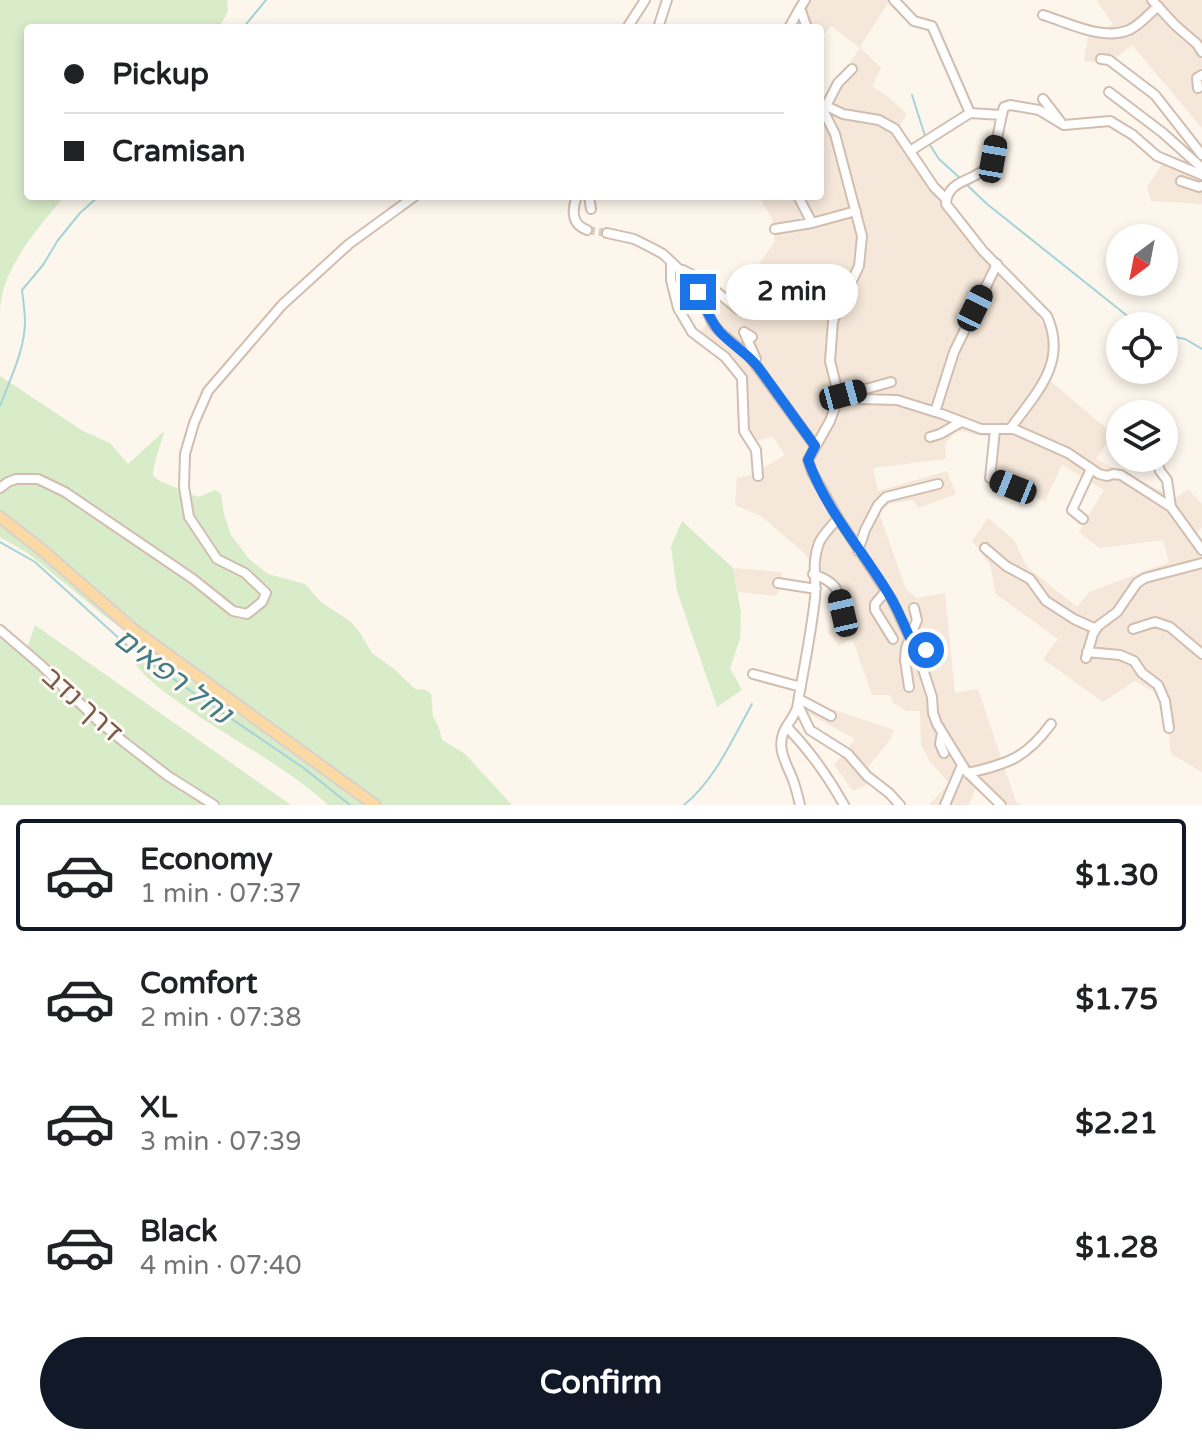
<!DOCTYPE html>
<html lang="en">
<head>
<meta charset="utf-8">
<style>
  body { margin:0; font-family:"Varela Round","Noto Sans Hebrew",sans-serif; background:#f2f2f2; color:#202124; height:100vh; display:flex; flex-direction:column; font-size:30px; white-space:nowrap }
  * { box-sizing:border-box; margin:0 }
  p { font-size:26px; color:#757577 }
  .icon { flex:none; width:44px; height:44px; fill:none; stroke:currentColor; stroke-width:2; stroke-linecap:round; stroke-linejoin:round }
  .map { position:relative; height:805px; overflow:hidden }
  .panel { display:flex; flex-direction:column; background:#fff; flex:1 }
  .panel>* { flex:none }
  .banner { position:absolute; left:24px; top:24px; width:800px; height:176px; border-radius:8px; box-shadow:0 4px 12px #0003; display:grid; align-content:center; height:176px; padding:0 40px; background:#fff }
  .needle { width:52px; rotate:212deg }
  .fabs { position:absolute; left:1106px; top:224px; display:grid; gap:16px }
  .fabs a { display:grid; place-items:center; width:72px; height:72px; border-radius:50%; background:#fff; box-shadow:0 4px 12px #0003; font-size:40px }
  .end { position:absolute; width:36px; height:36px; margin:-18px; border:10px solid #1a73e8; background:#fff; box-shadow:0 0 0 4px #fff }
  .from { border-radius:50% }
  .bubble { position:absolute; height:56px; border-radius:28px; background:#fff; box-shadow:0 4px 12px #0003; font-size:26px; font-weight:700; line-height:56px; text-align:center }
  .car { position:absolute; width:24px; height:48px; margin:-24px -12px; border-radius:10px; box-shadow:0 0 6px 2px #0007; background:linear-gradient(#222 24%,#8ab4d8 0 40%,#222 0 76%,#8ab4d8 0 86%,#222 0) }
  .banner b { display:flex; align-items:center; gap:28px; height:76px; font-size:30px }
  .banner b+b { border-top:2px solid #e0e0e0 }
  .banner i { width:20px; height:20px; background:#202124 }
  ul { padding:14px 0 0; list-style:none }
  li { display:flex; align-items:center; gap:24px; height:112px; margin:0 16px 12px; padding:0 24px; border:4px solid transparent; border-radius:8px }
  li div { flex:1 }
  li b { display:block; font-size:30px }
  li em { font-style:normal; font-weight:700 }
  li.current { border-color:#111827 }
  li>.icon { width:72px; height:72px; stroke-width:1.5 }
  .cta { display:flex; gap:16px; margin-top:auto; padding:16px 40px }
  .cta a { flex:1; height:92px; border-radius:48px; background:#111827; color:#fff; font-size:32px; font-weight:700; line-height:92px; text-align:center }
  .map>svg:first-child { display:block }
</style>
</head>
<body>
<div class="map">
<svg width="1202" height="805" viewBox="0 0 1202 805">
  <rect width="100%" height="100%" fill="#fdf6ec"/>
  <path fill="#f5e8da" d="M801,0H890L860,47L881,68L872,86L887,96L907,114L895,132L982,253L1033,308L1056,346L1048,379L1113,434L1096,459L1176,498L1188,489L1202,504V528L1195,533L1202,544V772L1171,754L1168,727L1160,695L1135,681L1103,702L1043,659L1058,639L996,594L990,565L972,541L988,518L1014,540L1027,567L1077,607L1089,592L1169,562L1163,540L1099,548L1079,532L1104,490L1062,465L1045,501L986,479L991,438L957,430L945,444L946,459L873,468L878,491L947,471L956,494L918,508L913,500L889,504L879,513L906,589L917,598L945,593L955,693L978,689L1016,802L1023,805H994L975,789L969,805H929L949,783L930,762L921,745L920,711H906L893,703L890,695H872L852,638L839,646L828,632L840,616L842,605L819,573L806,555L761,516L735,505L737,478L754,474L785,455L773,437L754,441L743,411L748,387L734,364L698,336L727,294L756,268L775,241L772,218L761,200L755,196H820V83L823,101L860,48L831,26L820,39V28H808Z
    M1096,0H1202V128L1132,45L1108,64L1084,61L1089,30L1102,32L1113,24Z
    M1168,155L1202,175V204L1151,201L1147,187Z
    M733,568L781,572L784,582L776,596L738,592Z
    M799,698L894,730L889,741L865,771L870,783L853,791L834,765L855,739L796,707Z"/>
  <path fill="#d8ecc9" d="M0,0H227L228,11L219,28H140L139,26L136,28H28V196H65C44,220 15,254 5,285C2,292 1,301 0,309Z
    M0,376L83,431L110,443L128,464L164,431C161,446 153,461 153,476L160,481L198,497L215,490L221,494L224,514L231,535L250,560L268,574L305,584L321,602L351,622L360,633L372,653L394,669L415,689L426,690L431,694L433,716L439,728L442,740L465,754L512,805H328C285,765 231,740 184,706C163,691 149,682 133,661L151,662L191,682H194L102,614L29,554L0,537Z
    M682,521L733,568L741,612L740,639L730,668L742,690L717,707L677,591L671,546Z
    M35,625L291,805H0V639L24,657Z"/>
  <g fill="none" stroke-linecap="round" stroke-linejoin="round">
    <path stroke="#a5d3da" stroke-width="2" d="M243,28L266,0
      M912,95L926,139
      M930,145L939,159L960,178
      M965,183L987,204L1140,326
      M1164,335L1185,339L1202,349
      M0,406C10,379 25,350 25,321C25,311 23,300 22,290L43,265L58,240L80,213L99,196
      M0,542L35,562L123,642L147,661L305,769L350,805
      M684,805C715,780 733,738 752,704"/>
    <path stroke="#dcd0c4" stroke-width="8" stroke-dasharray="8 4" stroke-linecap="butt" d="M587,230L607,233"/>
    <g stroke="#d1beb0" stroke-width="12">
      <path id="minor" d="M805,0L800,8L807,28
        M894,0L914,21L932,26L970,113
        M1152,0L1175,25L1197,44L1202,52
        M1043,15C1069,23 1102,41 1129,30C1140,25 1149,14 1158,6
        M627,28L645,0
        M658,28L667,0
        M789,28L800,8
        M1101,59L1109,60L1155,95L1202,155
        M1198,88L1197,78L1202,75
        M1109,92L1163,133L1202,168
        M1043,99L1060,121
        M820,103L843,114L879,120L895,129L934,187L946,199
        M826,106L838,83L852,69
        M910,151L970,113L1001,115
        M1181,181L1199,187L1202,186
        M577,196C572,210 571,224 587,230
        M589,196L591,209
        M798,196L812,223
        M775,229L812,223L856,211
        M607,233L634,239L652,248L663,254L680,270L698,292L713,324L720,332L749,356L815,446
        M671,262V280L678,308L692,332L725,357L742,378L744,431L756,450L758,476
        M683,270L702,280L738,309
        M752,337L744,332L756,359
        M838,393L859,399L897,400L942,414L981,429H1014L1068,453L1099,474L1107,476L1113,474L1121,475L1171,507L1202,550
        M844,395L891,382
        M935,412L954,352L997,264
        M1010,429C1036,393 1068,363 1047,316L983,251L946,204C947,180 972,182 986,168C996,158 999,122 1004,107L1010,105L1039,110L1064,125L1110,121L1133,135L1157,156L1202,175
        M995,430L990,478L1013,487
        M930,437L940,434L961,422
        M1156,458L1160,471L1167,480L1171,507
        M0,488L8,482L16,479H38L65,492L193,579L233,611L247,614L262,602L266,593L245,573L217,559L189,517L184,487L185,454L194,423L208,391L282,305L349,244L415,196
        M838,518L892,600L920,660L932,697L933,713L937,724L966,771L1001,805
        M1083,519L1072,510L1091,469
        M985,548L1006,566L1030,579L1046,601L1074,619L1096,629
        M858,551L865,530L878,505L886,497L938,484
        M813,574C838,583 838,589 843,613
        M778,583L816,589
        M886,591L875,604V610L893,639
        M1133,629L1155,622L1170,627L1202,654
        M0,630L41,665L97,720L124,742L168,776L214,805
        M1087,652L1120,655L1134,661L1142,673L1158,685L1165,701L1169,728
        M1086,658L1093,634L1098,626L1117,612L1137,583L1145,578L1202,563
        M920,660L926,650L927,643
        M753,674L801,687
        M909,687L905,660L906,648L917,620L914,608
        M799,699L831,716
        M798,705L810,730L848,754L867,776L889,793L900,805
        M787,727C810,751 828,776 844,805
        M942,733L940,744L944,753
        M968,773C1008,764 1026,758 1051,724
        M800,805C798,797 796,788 793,780C787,764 776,749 784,731C788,723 794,717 797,708C803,672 811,635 815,598C817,578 811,564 819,543C823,534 832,526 838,518L812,472L808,460L830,421L836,404L838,393L830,361L833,321L859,266L862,236L835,134L820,104
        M945,805L962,765"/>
    </g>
    <g stroke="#dad1cd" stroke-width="14">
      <path id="major" d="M0,517L42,550L135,631L375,805"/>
    </g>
    <use href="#minor" stroke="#fff" stroke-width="8"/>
    <use href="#major" stroke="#fbd9a5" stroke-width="10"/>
  </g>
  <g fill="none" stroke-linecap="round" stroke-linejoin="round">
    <path stroke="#1a73e8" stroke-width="10" d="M698,292C705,306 710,321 720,332C732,345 747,353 758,367L815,446L808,460C826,511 864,552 891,598C902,617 910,640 920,660L926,650"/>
  </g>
  <g text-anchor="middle" stroke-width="6" stroke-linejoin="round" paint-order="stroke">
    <g font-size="28" fill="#7a5c4d" stroke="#fffaf3">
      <text transform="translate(83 704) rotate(42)" y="10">דרך נדב</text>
    </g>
    <g font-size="30" font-style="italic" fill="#437c86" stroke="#fffaf3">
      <text transform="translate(173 676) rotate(37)" y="10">נחל רפאים</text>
    </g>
  </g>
</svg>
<div class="fabs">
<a><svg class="needle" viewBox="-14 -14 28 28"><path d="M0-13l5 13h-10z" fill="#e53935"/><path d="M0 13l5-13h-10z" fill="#757577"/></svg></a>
<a><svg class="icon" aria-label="locate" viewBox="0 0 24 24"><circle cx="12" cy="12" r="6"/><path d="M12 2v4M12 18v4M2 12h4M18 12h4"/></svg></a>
<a><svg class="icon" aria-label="layers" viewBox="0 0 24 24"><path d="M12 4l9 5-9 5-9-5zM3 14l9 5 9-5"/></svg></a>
</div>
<i class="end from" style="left:926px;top:650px"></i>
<i class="end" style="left:698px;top:292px"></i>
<div class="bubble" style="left:726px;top:264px;width:132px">2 min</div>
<i class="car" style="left:993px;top:159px;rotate:10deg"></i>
<i class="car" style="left:975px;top:308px;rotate:26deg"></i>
<i class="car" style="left:843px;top:395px;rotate:75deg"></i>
<i class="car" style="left:1013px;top:487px;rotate:292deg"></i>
<i class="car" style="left:843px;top:613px;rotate:347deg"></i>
<div class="banner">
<b><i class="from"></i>Pickup</b>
<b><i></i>Cramisan</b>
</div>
</div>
<section class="panel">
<ul>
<li class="current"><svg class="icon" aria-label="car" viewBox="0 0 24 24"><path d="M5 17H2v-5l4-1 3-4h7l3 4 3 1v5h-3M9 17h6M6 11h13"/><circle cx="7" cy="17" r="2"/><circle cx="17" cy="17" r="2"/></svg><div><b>Economy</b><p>1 min · 07:37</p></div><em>$1.30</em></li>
<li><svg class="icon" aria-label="car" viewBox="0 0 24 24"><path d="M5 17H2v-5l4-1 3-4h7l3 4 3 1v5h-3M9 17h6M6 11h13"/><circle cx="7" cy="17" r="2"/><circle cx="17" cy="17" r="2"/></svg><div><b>Comfort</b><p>2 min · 07:38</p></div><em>$1.75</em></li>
<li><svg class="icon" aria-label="car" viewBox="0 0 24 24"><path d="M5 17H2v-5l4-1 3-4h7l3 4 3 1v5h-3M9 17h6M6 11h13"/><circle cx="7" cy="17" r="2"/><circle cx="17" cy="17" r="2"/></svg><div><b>XL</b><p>3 min · 07:39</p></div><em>$2.21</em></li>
<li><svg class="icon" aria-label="car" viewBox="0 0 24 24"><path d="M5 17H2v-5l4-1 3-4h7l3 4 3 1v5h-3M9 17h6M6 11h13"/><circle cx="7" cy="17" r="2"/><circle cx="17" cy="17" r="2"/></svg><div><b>Black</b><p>4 min · 07:40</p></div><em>$1.28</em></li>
</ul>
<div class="cta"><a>Confirm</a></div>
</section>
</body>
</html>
